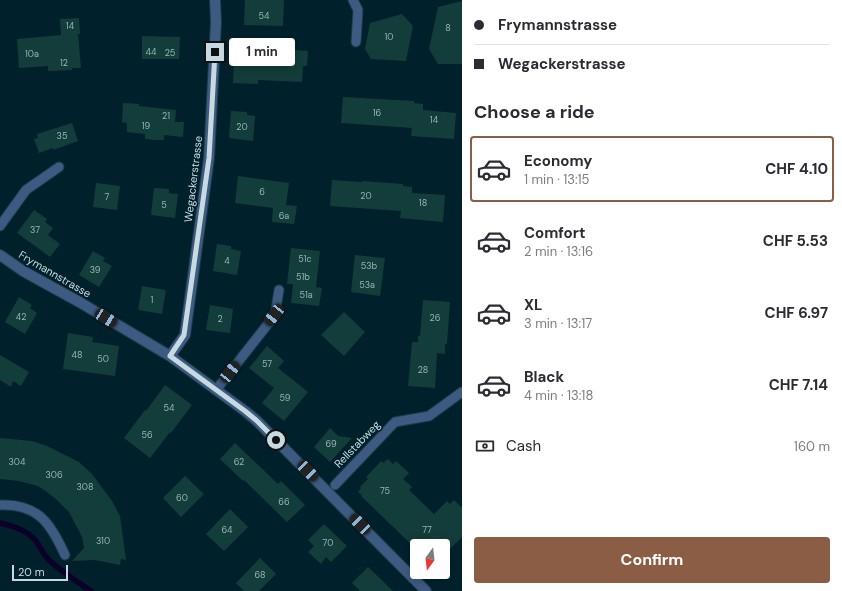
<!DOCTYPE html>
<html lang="en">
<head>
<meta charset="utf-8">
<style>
  body { margin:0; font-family:"DM Sans",sans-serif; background:#f2f2f3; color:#2b2b33; height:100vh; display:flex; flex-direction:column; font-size:15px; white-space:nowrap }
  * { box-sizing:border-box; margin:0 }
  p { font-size:13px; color:#7c7c81 }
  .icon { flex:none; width:22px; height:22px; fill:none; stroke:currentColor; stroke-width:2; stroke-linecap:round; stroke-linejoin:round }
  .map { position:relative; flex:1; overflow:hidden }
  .panel { display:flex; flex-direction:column; background:#fff; width:380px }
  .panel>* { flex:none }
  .top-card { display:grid; align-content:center; height:88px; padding:0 12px; background:#fff }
  .needle { width:26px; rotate:195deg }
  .controls { position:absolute; left:410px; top:539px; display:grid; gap:8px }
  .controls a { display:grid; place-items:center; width:40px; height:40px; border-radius:4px; background:#fff; box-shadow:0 2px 10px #0003; font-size:20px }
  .scale { position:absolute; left:12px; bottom:10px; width:56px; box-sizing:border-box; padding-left:4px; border:2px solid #c7dae1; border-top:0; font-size:11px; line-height:14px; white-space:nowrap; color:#c7dae1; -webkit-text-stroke:3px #00212c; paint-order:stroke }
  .end { position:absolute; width:18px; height:18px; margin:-9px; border:5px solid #c7dae1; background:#111; box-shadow:0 0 0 2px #111 }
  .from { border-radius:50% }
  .bubble { position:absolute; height:28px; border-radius:4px; background:#fff; box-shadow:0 2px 10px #0003; font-size:13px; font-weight:700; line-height:28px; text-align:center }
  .car { position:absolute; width:12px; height:24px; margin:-12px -6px; border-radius:5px; box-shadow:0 0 3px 1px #0007; background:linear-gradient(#222 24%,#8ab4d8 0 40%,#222 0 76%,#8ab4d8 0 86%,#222 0) }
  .top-card b { display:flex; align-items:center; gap:14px; height:38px; font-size:15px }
  .top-card b+b { border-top:1px solid #e1e1e2 }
  .top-card i { width:10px; height:10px; background:#2b2b33 }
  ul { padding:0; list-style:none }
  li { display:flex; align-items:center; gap:12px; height:66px; margin:0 8px 6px; padding:0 4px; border:2px solid transparent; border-radius:4px }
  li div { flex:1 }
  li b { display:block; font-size:15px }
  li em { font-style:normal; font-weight:700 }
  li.on { border-color:#8a5d44 }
  li>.icon { width:36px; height:36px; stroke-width:1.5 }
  h2 { padding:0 12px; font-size:18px; line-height:48px }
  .pay { display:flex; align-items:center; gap:10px; height:44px; padding:0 12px; font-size:15px }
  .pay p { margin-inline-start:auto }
  .button { display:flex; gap:8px; margin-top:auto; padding:8px 12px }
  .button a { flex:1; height:46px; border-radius:4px; background:#8a5d44; color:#fff; font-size:16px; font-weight:700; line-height:46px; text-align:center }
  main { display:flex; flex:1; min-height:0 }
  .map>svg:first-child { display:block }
</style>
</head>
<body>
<main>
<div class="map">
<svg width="462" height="591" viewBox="0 0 462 591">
  <rect width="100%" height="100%" fill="#00212c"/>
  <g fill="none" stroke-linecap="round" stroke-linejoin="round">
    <path stroke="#0c0028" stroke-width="5.5" d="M0,523C13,526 27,530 36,541C40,547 43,554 48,559C61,572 77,581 91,591"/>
  </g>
  <path fill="#133d3a" d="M245,0H284L283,26L244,25Z
    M462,1V64H438L429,49L438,7Z
    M402,14L413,26L406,61L371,59L365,49L370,23Z
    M79,18L80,34H78L81,68H72V70L48,71V66L19,68L17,39L61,35L60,19Z
    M142,36L180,37L179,59H142Z
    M281,49L308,51L307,66H303L302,82L258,80V84L233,83L234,55H249V59L280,61Z
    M343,97L414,101V103L423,104V110L456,113L454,139L411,136L412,128L341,123Z
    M123,103L139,104V106L176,110L175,122H184L183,137L164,135V140H155L145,139V134L127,132V123L122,122Z
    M231,111L247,112V115L255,116L253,141L229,138Z
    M72,123L78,141L53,150V148L39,153L34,139L38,138L37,134Z
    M238,176L289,183L286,205L297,206L294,224L272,222L273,208L235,203Z
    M332,180L362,182V181L403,184V186L412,187V193L445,195L443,222L400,218L401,211L330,206Z
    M96,183L120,186L117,210L93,207Z
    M154,188L169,189V193L178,194L175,218L151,215Z
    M34,210L47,219L45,222L53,228L48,235L60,244L50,257L17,233Z
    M217,244L231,246V249L241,251L237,275L213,271Z
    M291,248L320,251L316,287L322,288L319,306L291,303L293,284H287Z
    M93,251L105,258L103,261L112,266L99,287L79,275Z
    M355,255L385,258L380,296L351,292Z
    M142,286L166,290L162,314L138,310Z
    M19,297L32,305L30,308L37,313L25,334L5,322Z
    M423,300L450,302L447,344H445V354L437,353L435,388L408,386L412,342H418V336H420Z
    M210,305L233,309L230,333L206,330Z
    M344,312L365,332L344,356L321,335Z
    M68,333L93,337L92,342L119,346L115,376L63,369Z
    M267,346L284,361L278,368L308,392L284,421L262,403L274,388L249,368Z
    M0,355L29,372L21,386L13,381L11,387L0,380Z
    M165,385L192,405L171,433L170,432L150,458L124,438L145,410L146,411Z
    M330,428L338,436L352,438L330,462L314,447Z
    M0,438L32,441L47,446L79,462L92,474L112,501L120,516L126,560L121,559L120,565L95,560L72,561L84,548L82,537L69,512L57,500L47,492L38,486L19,481L0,479Z
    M235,443L278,484L281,481L305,505L287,522L244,480L243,481L220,459Z
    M388,459L393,464L396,461L409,473L403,479L412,487L409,490L434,514L447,501L450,504L454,500L462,508V537L446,553L449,557L443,563V546H417V550L361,496L362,495L358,492L361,488L360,487L368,479L366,477L381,461L383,463Z
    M185,476L204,494L181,517L163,498Z
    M230,509L248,527L224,551L206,534Z
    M324,524L347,546L331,562L326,557L321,564L308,552L314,546L308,540Z
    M260,558L276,574L259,591H244L236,583Z
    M368,567L393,591H360L352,583Z"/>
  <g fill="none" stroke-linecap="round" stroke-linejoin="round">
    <g stroke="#1c3b45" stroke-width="11">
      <path id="lane" d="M353,0L358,10L356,42
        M0,226L26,190L59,167
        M216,390L275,315L279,290
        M335,485L395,422L429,416L462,392
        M0,505C38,503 51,524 65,555"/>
    </g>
    <g stroke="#1c3b45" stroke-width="12">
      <path id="street" d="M0,255L23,271L81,303L170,356L245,411L256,420L426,591
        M170,356L185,335L209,158L216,22L215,0"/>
    </g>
    <use href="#lane" stroke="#3d5b82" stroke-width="9"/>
    <use href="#street" stroke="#3d5b82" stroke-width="10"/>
  </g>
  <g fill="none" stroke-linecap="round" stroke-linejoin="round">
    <path stroke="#c7dae1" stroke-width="5" d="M215,52L209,158L184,335L170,356L245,411L256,420L276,440"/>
  </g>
  <g text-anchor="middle" stroke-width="3.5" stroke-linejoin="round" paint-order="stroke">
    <g font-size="9" fill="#9ab3b7">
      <text x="264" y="19">54</text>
      <text x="70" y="29">14</text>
      <text x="448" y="31">8</text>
      <text x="389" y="40">10</text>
      <text x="151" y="55">44</text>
      <text x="170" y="56">25</text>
      <text x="32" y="57">10a</text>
      <text x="64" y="66">12</text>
      <text x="377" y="116">16</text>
      <text x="166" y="119">21</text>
      <text x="434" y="123">14</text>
      <text x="146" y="129">19</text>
      <text x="242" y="130">20</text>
      <text x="62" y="139">35</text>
      <text x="262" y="195">6</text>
      <text x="366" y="199">20</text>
      <text x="107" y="200">7</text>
      <text x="423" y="206">18</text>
      <text x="164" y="208">5</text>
      <text x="284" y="219">6a</text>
      <text x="35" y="233">37</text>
      <text x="305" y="262">51c</text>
      <text x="227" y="264">4</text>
      <text x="369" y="269">53b</text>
      <text x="95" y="273">39</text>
      <text x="303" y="280">51b</text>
      <text x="367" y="288">53a</text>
      <text x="306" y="298">51a</text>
      <text x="152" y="303">1</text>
      <text x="21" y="320">42</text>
      <text x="435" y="321">26</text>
      <text x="220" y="322">2</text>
      <text x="77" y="358">48</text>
      <text x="103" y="362">50</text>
      <text x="267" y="367">57</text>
      <text x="423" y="373">28</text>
      <text x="285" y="401">59</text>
      <text x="169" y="411">54</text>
      <text x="147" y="438">56</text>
      <text x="331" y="447">69</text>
      <text x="17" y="465">304</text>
      <text x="239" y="465">62</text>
      <text x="54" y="478">306</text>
      <text x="85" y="490">308</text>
      <text x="385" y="494">75</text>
      <text x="182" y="501">60</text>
      <text x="284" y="505">66</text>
      <text x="227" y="533">64</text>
      <text x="427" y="533">77</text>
      <text x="103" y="544">310</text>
      <text x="328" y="546">70</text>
      <text x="260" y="578">68</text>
    </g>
    <g font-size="11" fill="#c7dae1" stroke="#00212c">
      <text transform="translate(193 179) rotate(-83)" y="4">Wegackerstrasse</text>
      <text transform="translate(55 274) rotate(30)" y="4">Frymannstrasse</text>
      <text transform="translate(357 444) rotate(-46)" y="4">Rellstabweg</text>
    </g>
  </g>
</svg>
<div class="controls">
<a><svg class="needle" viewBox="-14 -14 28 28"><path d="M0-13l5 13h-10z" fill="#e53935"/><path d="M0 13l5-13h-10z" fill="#7c7c81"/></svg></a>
</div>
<div class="scale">20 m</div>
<i class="end from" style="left:276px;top:440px"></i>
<i class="end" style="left:215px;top:52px"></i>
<div class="bubble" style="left:229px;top:38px;width:66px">1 min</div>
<i class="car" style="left:274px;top:315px;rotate:218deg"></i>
<i class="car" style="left:106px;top:318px;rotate:121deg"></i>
<i class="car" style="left:230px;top:372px;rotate:38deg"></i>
<i class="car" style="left:308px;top:471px;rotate:135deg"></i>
<i class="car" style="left:360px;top:524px;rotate:315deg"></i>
</div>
<section class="panel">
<div class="top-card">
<b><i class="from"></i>Frymannstrasse</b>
<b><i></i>Wegackerstrasse</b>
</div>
<h2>Choose a ride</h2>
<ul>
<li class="on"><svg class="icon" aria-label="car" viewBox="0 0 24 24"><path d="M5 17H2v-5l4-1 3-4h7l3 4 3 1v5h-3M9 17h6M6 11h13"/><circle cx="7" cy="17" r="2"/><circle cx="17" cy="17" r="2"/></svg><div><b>Economy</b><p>1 min · 13:15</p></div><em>CHF 4.10</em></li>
<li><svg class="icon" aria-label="car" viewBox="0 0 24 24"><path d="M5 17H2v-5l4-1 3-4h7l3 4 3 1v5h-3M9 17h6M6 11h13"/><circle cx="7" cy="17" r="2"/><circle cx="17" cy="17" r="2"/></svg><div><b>Comfort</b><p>2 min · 13:16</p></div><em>CHF 5.53</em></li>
<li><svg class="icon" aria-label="car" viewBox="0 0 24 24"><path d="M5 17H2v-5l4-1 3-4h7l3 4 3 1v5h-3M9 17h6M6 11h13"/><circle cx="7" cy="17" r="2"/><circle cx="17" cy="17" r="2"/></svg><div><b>XL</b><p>3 min · 13:17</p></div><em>CHF 6.97</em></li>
<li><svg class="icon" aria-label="car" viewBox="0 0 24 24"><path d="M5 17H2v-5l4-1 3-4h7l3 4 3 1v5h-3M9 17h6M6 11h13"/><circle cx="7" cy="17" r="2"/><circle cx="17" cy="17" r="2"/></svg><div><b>Black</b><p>4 min · 13:18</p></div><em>CHF 7.14</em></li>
</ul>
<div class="pay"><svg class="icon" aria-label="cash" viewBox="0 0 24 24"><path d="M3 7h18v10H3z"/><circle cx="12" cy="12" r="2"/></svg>Cash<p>160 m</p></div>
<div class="button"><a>Confirm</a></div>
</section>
</main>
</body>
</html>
